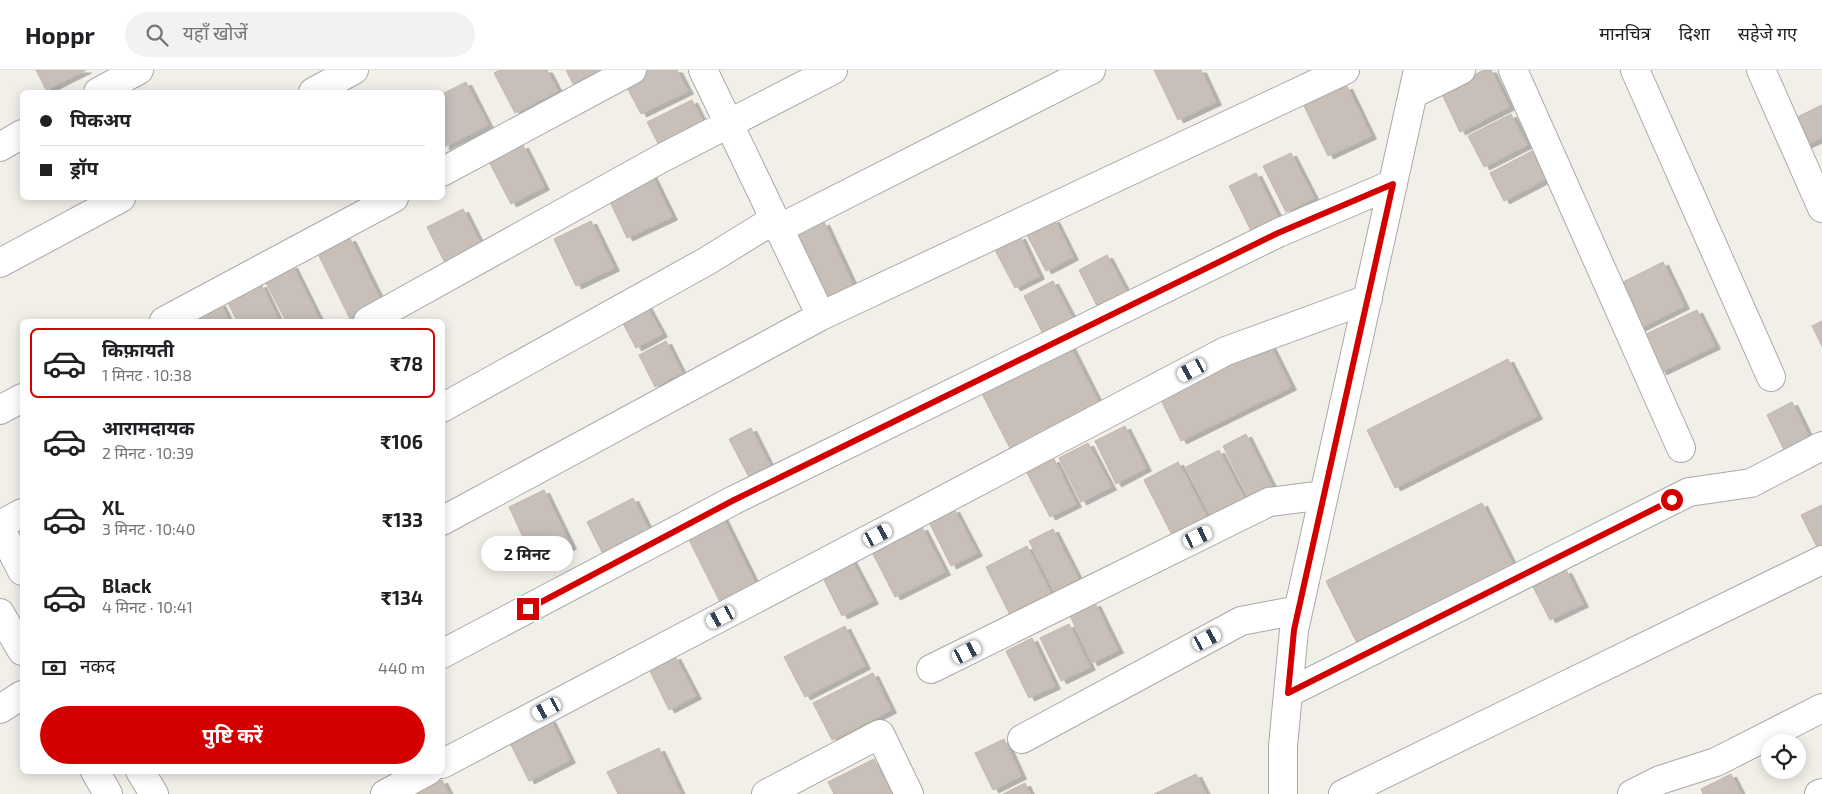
<!DOCTYPE html>
<html lang="hi">
<head>
<meta charset="utf-8">
<style>
  body { margin:0; font-family:"Exo 2","Noto Sans Devanagari",sans-serif; background:#f2f2f2; color:#202124; height:100vh; display:flex; flex-direction:column; font-size:19px; white-space:nowrap }
  * { box-sizing:border-box; margin:0 }
  p { font-size:16px; color:#757577 }
  .icon { flex:none; width:28px; height:28px; fill:none; stroke:currentColor; stroke-width:2; stroke-linecap:round; stroke-linejoin:round }
  .map { position:relative; flex:1; overflow:hidden }
  .panel { position:absolute; left:20px; top:249px; width:425px; height:455px; display:flex; flex-direction:column; background:#fff; border-radius:8px; box-shadow:0 2px 12px #0003 }
  .panel>* { flex:none }
  .top-card { position:absolute; left:20px; top:20px; width:425px; height:110px; border-radius:8px; box-shadow:0 2px 12px #0003; display:grid; align-content:center; height:110px; padding:0 20px; background:#fff }
  .controls { position:absolute; left:1761px; top:664px; display:grid; gap:10px }
  .controls a { display:grid; place-items:center; width:45px; height:45px; border-radius:50%; background:#fff; box-shadow:0 2px 12px #0003; font-size:25px }
  .end { position:absolute; width:22px; height:22px; margin:-11px; border:6px solid #d40000; background:#fff; box-shadow:0 0 0 2px #fff }
  .from { border-radius:50% }
  .bubble { position:absolute; height:35px; border-radius:18px; background:#fff; box-shadow:0 2px 12px #0003; font-size:16px; font-weight:700; line-height:35px; text-align:center }
  .car { position:absolute; width:15px; height:30px; margin:-15px -8px; border-radius:6px; box-shadow:0 0 4px 1px #0007; background:linear-gradient(#fff 24%,#345 0 40%,#fff 0 76%,#345 0 86%,#fff 0) }
  .top-card b { display:flex; align-items:center; gap:18px; height:48px; font-size:19px }
  .top-card b+b { border-top:1px solid #e0e0e0 }
  .top-card i { width:12px; height:12px; background:#202124 }
  ul { padding:9px 0 0; list-style:none }
  li { display:flex; align-items:center; gap:15px; height:70px; margin:0 10px 8px; padding:0 10px; border:2px solid transparent; border-radius:8px }
  li div { flex:1 }
  li b { display:block; font-size:19px }
  li em { font-style:normal; font-weight:700 }
  li.on { border-color:#d40000 }
  li>.icon { width:45px; height:45px; stroke-width:1.5 }
  .pay { display:flex; align-items:center; gap:12px; height:55px; padding:0 20px; font-size:19px }
  .pay p { margin-inline-start:auto }
  .primary-button { display:flex; gap:10px; margin-top:auto; padding:10px 20px }
  .primary-button a { flex:1; height:58px; border-radius:30px; background:#d40000; color:#fff; font-size:20px; font-weight:700; line-height:58px; text-align:center }
  header { display:flex; align-items:center; gap:30px; box-sizing:border-box; height:70px; padding:0 25px; background:#fff; border-bottom:1px solid #e0e0e0 }
  header strong { font-size:24px }
  nav { display:flex; gap:28px; margin-inline-start:auto; font-size:18px }
  .search { width:350px; height:45px; background:#f2f2f2; display:flex; align-items:center; gap:12px; box-sizing:border-box; padding:0 18px; border-radius:28px; color:#757577; font-size:19px }
  .map>svg:first-child { display:block }
</style>
</head>
<body>
<header>
<strong>Hoppr</strong>
<div class="search"><svg class="icon" aria-label="search" viewBox="0 0 24 24"><circle cx="10" cy="10" r="6"/><path d="M15 15l6 6"/></svg>यहाँ खोजें</div>
<nav><a>मानचित्र</a><a>दिशा</a><a>सहेजे गए</a></nav>
</header>
<div class="map">
<svg width="1822" height="724" viewBox="0 0 1822 724">
  <defs>
    <filter id="shadow"><feDropShadow dx="5.5" dy="3" stdDeviation="0" flood-color="#0004"/></filter>
  </defs>
  <rect width="100%" height="100%" fill="#f2efe9"/>
  <path fill="#c7bfb8" stroke="#c4b6ab" filter="url(#shadow)" d="M36,0H86L46,20Z
    M500,0H547L558,21L515,43L494,3Z
    M566,0H601L573,14Z
    M644,0H677L688,21L641,44L623,10Z
    M1154,0H1201L1216,32L1178,50Z
    M1484,0H1491L1509,37L1460,62L1441,22Z
    M466,12L488,55L444,77L442,24Z
    M1347,16L1371,66L1328,86L1304,36Z
    M692,30L705,56L661,79L647,52Z
    M1822,35V68L1803,76L1791,50Z
    M1511,44L1527,75L1484,97L1468,66Z
    M523,75L544,117L511,134L489,92Z
    M1532,81L1546,109L1504,131L1490,103Z
    M1291,83L1314,128L1286,142L1263,96Z
    M649,100L672,147L627,168L605,121Z
    M1256,103L1280,151L1253,165L1229,116Z
    M463,139L481,175L445,193L427,157Z
    M1054,149L1073,187L1046,201L1026,163Z
    M591,151L614,198L576,216L554,169Z
    M824,152L855,219L821,235L789,168Z
    M1020,166L1039,206L1015,218L994,178Z
    M350,168L383,235L351,251L318,184Z
    M1107,185L1127,223L1098,238L1079,200Z
    M1663,192L1684,236L1640,258L1619,214Z
    M292,195L320,251H286L264,209Z
    M1053,211L1076,255L1046,270L1024,226Z
    M261,214L279,251H237L227,231Z
    M644,231L662,264L636,278L618,244Z
    M220,233L229,251H184Z
    M1697,240L1715,276L1661,302L1644,265Z
    M1822,251V276L1812,256Z
    M666,271L682,303L655,317L639,285Z
    M1268,271L1291,317L1181,371L1159,326Z
    M1069,274L1104,343L1015,388L980,320Z
    M1508,289L1537,346L1395,418L1367,360Z
    M1792,332L1812,373L1787,386L1767,345Z
    M1125,356L1146,398L1116,414L1095,371Z
    M751,358L772,400L751,411L729,369Z
    M1246,364L1272,416L1249,428L1223,376Z
    M1088,373L1111,417L1081,432L1059,388Z
    M1219,380L1245,430L1211,447L1186,397Z
    M1054,389L1076,434L1050,447L1027,403Z
    M1178,392L1208,449L1173,467L1144,410Z
    M544,420L571,476L535,493L509,437Z
    M633,428L650,462L604,486L587,452Z
    M1482,433L1516,501L1360,579L1326,511Z
    M1822,435V485H1821L1801,445Z
    M954,439L977,483L951,496L929,452Z
    M721,444L757,517L721,534L685,462Z
    M922,457L945,502L895,527L872,482Z
    M1053,459L1081,514L1057,526L1029,471Z
    M1027,476L1053,528L1012,549L986,497Z
    M851,489L873,531L842,546L821,504Z
    M1566,500L1583,534L1550,550L1533,517Z
    M1095,533L1118,580L1092,593L1070,546Z
    M1069,554L1090,597L1061,611L1040,568Z
    M845,556L865,596L805,627L784,587Z
    M1032,568L1055,616L1029,628L1006,581Z
    M675,586L696,626L669,640L649,599Z
    M873,603L891,640L832,670L813,633Z
    M550,649L570,690L529,711L508,669Z
    M1004,669L1021,706L993,720L975,683Z
    M659,678L681,724H618L607,702Z
    M874,689L892,724H834L828,712Z
    M1196,704L1206,724H1154Z
    M1731,704L1741,724H1703L1701,719Z
    M442,710L449,724H414Z
    M1025,713L1030,724H1003Z"/>
  <g fill="none" stroke-linecap="round" stroke-linejoin="round">
    <g stroke="#a9a9a9" stroke-width="30">
      <path id="minor" d="M703,0L821,246
        M1513,0L1681,378
        M1635,0L1771,307
        M1761,0L1822,138
        M98,22L139,0
        M313,22L354,0
        M1413,24L1461,0
        M0,77L22,64
        M442,102L632,0
        M780,158L1091,0
        M0,193L121,128
        M164,251L394,128
        M368,251L662,88L833,0
        M442,338L707,191L775,149
        M0,340L22,328
        M442,451L821,246L1345,0
        M0,455L22,443
        M0,458L22,501
        M0,543L22,581
        M442,584L734,430L1278,163L1393,114
        M931,599L1269,432L1324,425
        M1288,623L1689,422L1751,413L1822,376
        M0,639L22,625
        M1022,669L1241,551L1298,540
        M442,694L1226,281L1368,229
        M95,701L108,724
        M140,701L154,724
        M385,724L428,701
        M766,724L880,664L909,724
        M1283,724V676L1294,560L1418,0
        M1343,724L1822,490
        M1632,724L1660,710L1716,692L1822,638
        M1819,724L1822,723"/>
    </g>
    <use href="#minor" stroke="#fff" stroke-width="28"/>
  </g>
  <g fill="none" stroke-linecap="round" stroke-linejoin="round">
    <path stroke="#d40000" stroke-width="6" d="M528,539L734,430L787,404L1278,163L1393,114L1294,560L1288,623L1672,430"/>
  </g>
</svg>
<div class="controls">
<a><svg class="icon" aria-label="locate" viewBox="0 0 24 24"><circle cx="12" cy="12" r="6"/><path d="M12 2v4M12 18v4M2 12h4M18 12h4"/></svg></a>
</div>
<i class="end from" style="left:1672px;top:430px"></i>
<i class="end" style="left:528px;top:539px"></i>
<div class="bubble" style="left:481px;top:466px;width:92px">2 मिनट</div>
<i class="car" style="left:1192px;top:300px;rotate:242deg"></i>
<i class="car" style="left:878px;top:465px;rotate:62deg"></i>
<i class="car" style="left:1198px;top:467px;rotate:64deg"></i>
<i class="car" style="left:721px;top:547px;rotate:242deg"></i>
<i class="car" style="left:1207px;top:569px;rotate:62deg"></i>
<i class="car" style="left:967px;top:582px;rotate:63deg"></i>
<i class="car" style="left:547px;top:639px;rotate:242deg"></i>
<div class="top-card">
<b><i class="from"></i>पिकअप</b>
<b><i></i>ड्रॉप</b>
</div>
<section class="panel">
<ul>
<li class="on"><svg class="icon" aria-label="car" viewBox="0 0 24 24"><path d="M5 17H2v-5l4-1 3-4h7l3 4 3 1v5h-3M9 17h6M6 11h13"/><circle cx="7" cy="17" r="2"/><circle cx="17" cy="17" r="2"/></svg><div><b>किफ़ायती</b><p>1 मिनट · 10:38</p></div><em>₹78</em></li>
<li><svg class="icon" aria-label="car" viewBox="0 0 24 24"><path d="M5 17H2v-5l4-1 3-4h7l3 4 3 1v5h-3M9 17h6M6 11h13"/><circle cx="7" cy="17" r="2"/><circle cx="17" cy="17" r="2"/></svg><div><b>आरामदायक</b><p>2 मिनट · 10:39</p></div><em>₹106</em></li>
<li><svg class="icon" aria-label="car" viewBox="0 0 24 24"><path d="M5 17H2v-5l4-1 3-4h7l3 4 3 1v5h-3M9 17h6M6 11h13"/><circle cx="7" cy="17" r="2"/><circle cx="17" cy="17" r="2"/></svg><div><b>XL</b><p>3 मिनट · 10:40</p></div><em>₹133</em></li>
<li><svg class="icon" aria-label="car" viewBox="0 0 24 24"><path d="M5 17H2v-5l4-1 3-4h7l3 4 3 1v5h-3M9 17h6M6 11h13"/><circle cx="7" cy="17" r="2"/><circle cx="17" cy="17" r="2"/></svg><div><b>Black</b><p>4 मिनट · 10:41</p></div><em>₹134</em></li>
</ul>
<div class="pay"><svg class="icon" aria-label="cash" viewBox="0 0 24 24"><path d="M3 7h18v10H3z"/><circle cx="12" cy="12" r="2"/></svg>नकद<p>440 m</p></div>
<div class="primary-button"><a>पुष्टि करें</a></div>
</section>
</div>
</body>
</html>
